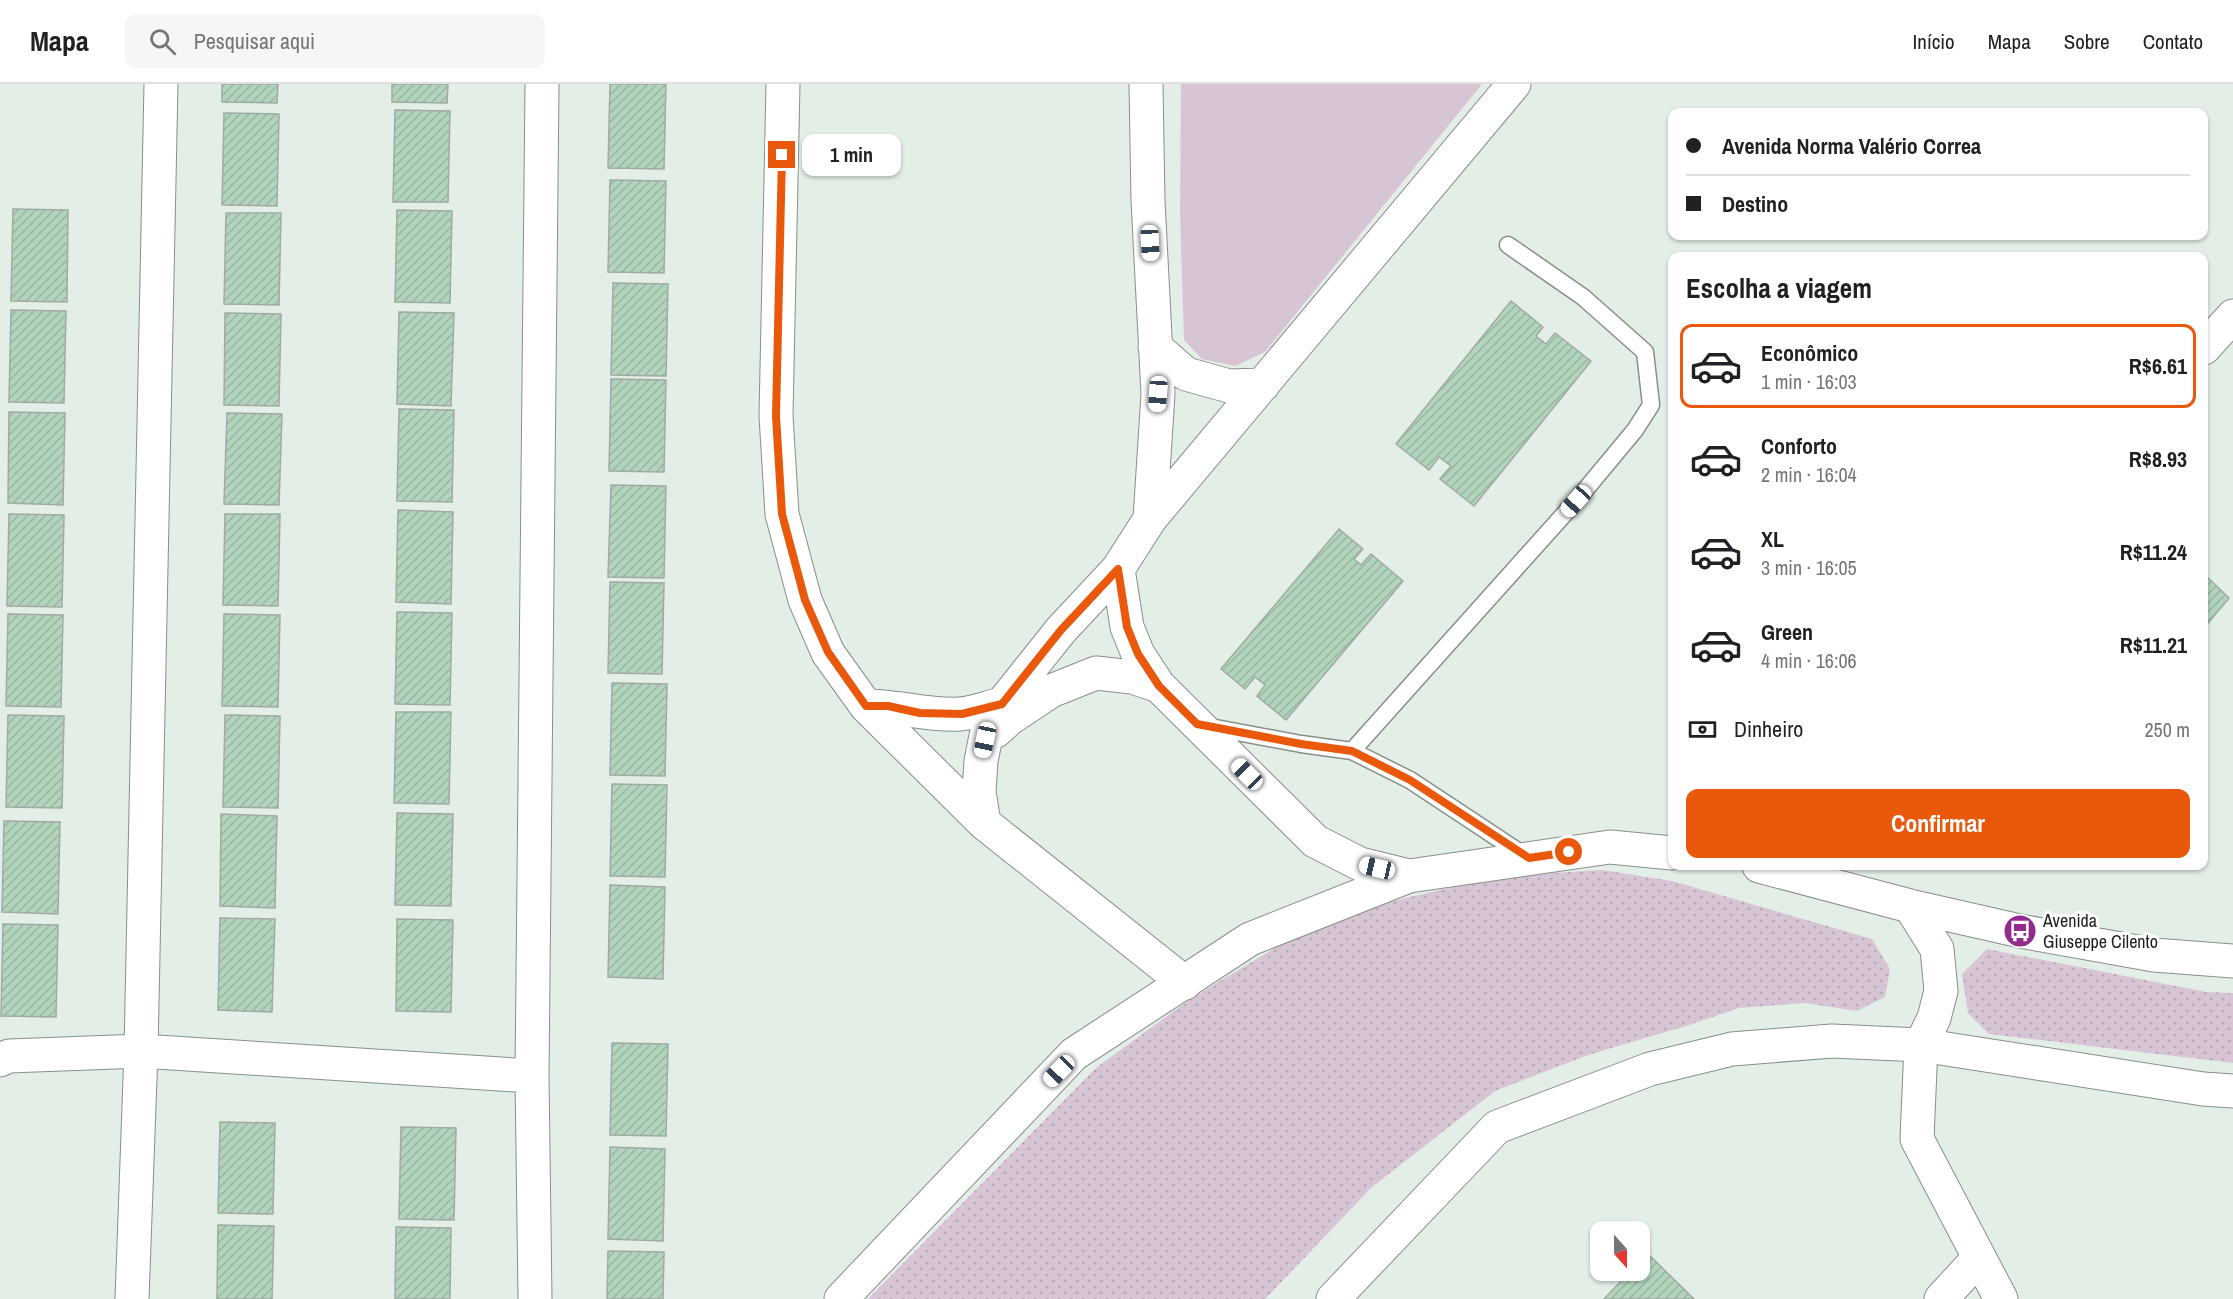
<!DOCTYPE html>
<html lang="pt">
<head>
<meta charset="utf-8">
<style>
  body { margin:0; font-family:"Archivo Narrow",sans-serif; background:#f6f6f6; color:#202124; height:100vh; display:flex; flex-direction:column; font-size:22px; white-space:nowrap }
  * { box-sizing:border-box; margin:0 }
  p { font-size:20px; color:#757577 }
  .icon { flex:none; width:33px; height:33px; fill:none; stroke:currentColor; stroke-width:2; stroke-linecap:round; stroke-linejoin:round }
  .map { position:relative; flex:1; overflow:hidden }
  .drawer { position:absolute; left:1668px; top:168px; width:540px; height:618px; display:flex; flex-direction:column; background:#fff; border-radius:12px; box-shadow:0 2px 4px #0004 }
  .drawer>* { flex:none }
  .banner { position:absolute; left:1668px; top:24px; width:540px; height:132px; border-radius:12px; box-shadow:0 2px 4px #0004; display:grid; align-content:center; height:132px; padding:0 18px; background:#fff }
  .needle { width:39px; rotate:159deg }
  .tools { position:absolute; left:1590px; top:1137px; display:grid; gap:12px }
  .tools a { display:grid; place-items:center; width:60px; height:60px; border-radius:12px; background:#fff; box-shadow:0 2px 4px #0004; font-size:30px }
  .end { position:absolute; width:27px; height:27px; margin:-14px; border:8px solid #ea580c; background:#fff; box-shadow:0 0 0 3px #fff }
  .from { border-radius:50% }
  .bubble { position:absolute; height:42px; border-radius:12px; background:#fff; box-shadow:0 2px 4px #0004; font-size:20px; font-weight:700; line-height:42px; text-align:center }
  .car { position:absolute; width:18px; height:36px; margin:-18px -9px; border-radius:8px; box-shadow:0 0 4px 2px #0007; background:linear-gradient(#fff 24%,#345 0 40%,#fff 0 76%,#345 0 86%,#fff 0) }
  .banner b { display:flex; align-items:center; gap:21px; height:57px; font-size:22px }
  .banner b+b { border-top:2px solid #e0e0e0 }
  .banner i { width:15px; height:15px; background:#202124 }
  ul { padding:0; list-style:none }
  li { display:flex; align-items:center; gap:18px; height:84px; margin:0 12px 9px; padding:0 6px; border:3px solid transparent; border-radius:12px }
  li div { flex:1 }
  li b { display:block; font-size:22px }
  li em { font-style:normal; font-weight:700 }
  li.current { border-color:#ea580c }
  li>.icon { width:54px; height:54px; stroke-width:1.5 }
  h2 { padding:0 18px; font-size:27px; line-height:72px }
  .pay { display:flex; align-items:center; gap:15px; height:66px; padding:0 18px; font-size:22px }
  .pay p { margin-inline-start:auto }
  .cta { display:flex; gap:12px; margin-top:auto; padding:12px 18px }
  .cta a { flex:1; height:69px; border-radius:12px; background:#ea580c; color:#fff; font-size:24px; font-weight:700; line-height:69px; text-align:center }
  header { display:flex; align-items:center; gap:36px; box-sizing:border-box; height:84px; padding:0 30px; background:#fff; border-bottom:2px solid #e0e0e0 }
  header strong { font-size:28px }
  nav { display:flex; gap:33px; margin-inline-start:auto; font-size:21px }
  .search { width:420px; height:54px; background:#f6f6f6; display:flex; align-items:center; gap:15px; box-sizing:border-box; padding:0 21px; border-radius:12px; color:#757577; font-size:22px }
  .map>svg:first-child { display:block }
</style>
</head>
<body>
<header>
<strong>Mapa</strong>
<div class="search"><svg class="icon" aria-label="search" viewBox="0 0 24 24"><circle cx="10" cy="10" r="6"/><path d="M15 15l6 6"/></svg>Pesquisar aqui</div>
<nav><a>Início</a><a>Mapa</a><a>Sobre</a><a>Contato</a></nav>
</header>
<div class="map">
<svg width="2233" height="1215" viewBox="0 0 2233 1215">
  <defs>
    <pattern id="grass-dots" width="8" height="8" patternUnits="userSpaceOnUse" patternTransform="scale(1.5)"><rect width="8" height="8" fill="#d7c5d5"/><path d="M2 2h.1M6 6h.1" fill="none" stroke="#b8a9b6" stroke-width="1.8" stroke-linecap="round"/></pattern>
    <pattern id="building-hatch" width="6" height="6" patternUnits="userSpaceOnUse" patternTransform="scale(1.5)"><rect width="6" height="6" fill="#b2d4bd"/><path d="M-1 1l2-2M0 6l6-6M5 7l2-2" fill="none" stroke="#98b6a2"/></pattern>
  </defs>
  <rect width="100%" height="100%" fill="#e3eee7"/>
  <path fill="url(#grass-dots)" d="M1603,786L1672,797L1872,855L1890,885L1885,913L1857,927L1805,919L1739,924L1686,942L1588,971L1495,1007L1372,1103L1265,1215H868L1096,984L1192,914L1290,855L1393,817L1501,792Z
    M1987,865L2206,908L2233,909V979L1989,950L1968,929L1962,890Z"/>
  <path fill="#d7c5d5" d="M1181,0H1482L1265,268L1235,282L1202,275L1184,256L1180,130Z"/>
  <path fill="url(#building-hatch)" stroke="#a0aaa3" stroke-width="1.5" d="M222,0H278L277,19L222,18Z
    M392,0H448L447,19L392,18Z
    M610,0H666L664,85L608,84Z
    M395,26L450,27L448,118H393Z
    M224,29L279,30L277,122L222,121Z
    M610,96L666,97L664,189L608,188Z
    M13,125L68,126L67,218L11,217Z
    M397,126L452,127L450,219L395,218Z
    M226,129H281L279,221L224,220Z
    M613,199L668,200L666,292L611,291Z
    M1511,217L1543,243L1536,252L1546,260L1555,249L1591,277L1474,422L1440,395L1451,382L1439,373L1429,386L1396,360Z
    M11,226L66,227L64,319L9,318Z
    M399,228L454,229L451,322L397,320Z
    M225,229L281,230L279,322L224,321Z
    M611,295L666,296L664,388L609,387Z
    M399,325L454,326L452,418L397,417Z
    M9,328L65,329L63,421L8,419Z
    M227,329L282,330L279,421L224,420Z
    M611,401L666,402L664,494L608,493Z
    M398,426L453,428L451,520L396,518Z
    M9,430L64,431L62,523L7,522Z
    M225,430H280L278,522L223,521Z
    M1339,445L1363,465L1354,475L1361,481L1371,470L1403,497L1286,636L1257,612L1265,601L1255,593L1245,605L1221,585Z
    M2204,490L2229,514L2204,544Z
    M610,498L664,499L662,590L608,589Z
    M397,528L452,529L450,621L395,620Z
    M8,530L63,531L61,623L6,622Z
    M224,530L280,531L278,623L222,622Z
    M612,599L667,600L665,692L610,691Z
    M396,628H451L449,720L394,719Z
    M8,631L64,632L62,724L6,723Z
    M225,631L280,632L278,724L223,723Z
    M612,700L667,701L665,793L610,792Z
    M397,729L453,730L451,822L395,821Z
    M221,730L277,732L275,824L220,822Z
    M4,737L60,738L58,830L2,828Z
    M610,801L665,803L663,895L608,893Z
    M220,834L275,835L272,928L218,926Z
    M397,835L453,836L451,928L396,927Z
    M3,840L58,841L56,933L1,932Z
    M612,959L668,960L666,1052L610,1051Z
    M220,1038L275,1039L273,1130L218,1129Z
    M401,1043L456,1044L454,1136L399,1135Z
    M610,1063L665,1065L663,1157L608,1155Z
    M218,1141L274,1142L272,1215H217Z
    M396,1143L451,1144L450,1215H395Z
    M608,1167L664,1168L663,1215H607Z
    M1648,1170L1694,1215H1604L1632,1186H1640V1179Z"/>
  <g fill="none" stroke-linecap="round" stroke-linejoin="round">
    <g stroke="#869089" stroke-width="19">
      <path id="lane" d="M1205,642L1301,660L1352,667L1410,696L1525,772
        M1352,667L1576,417L1635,346L1651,321L1645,268L1583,213L1508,161"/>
    </g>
    <g stroke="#869089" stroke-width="35">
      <path id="street" d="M783,0L776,332L782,430L805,516L828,569L866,622L984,739L1185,899
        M1146,0L1148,117L1158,310L1150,435
        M1155,263L1186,290L1229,302L1263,301
        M2204,264L2233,232
        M1118,485L1127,543L1138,570L1159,602L1315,757L1360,780L1409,792
        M866,622C898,622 928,632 960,630C974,629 988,623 1002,620
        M996,647L1009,635L1051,607L1096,589L1132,593L1159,602
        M984,739L979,708L981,677L987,647L1002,620L1061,546L1118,485L1150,435L1514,0
        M1921,961L1917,1055L2001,1215
        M0,976L9,972L141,967L532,992
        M132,1215L141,967L161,0
        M535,1215L532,992L542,0
        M1941,1215L1978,1175"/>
    </g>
    <g stroke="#869089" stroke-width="35">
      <path id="secondary" d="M1759,782L1910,822L2020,847L2154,871L2233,877
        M1910,822L1937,865L1941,907L1934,934L1921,961
        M841,1215L1074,970L1250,855L1409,792L1610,763L1672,769
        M1333,1215L1497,1043L1650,985L1732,965L1832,957L1921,961L2203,1005L2233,1007"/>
    </g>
    <use href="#lane" stroke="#fff" stroke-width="16"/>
    <use href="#street" stroke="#fff" stroke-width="33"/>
    <use href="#secondary" stroke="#fff" stroke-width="33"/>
  </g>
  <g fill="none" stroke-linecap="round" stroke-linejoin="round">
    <path stroke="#ea580c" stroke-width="8" d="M782,71L776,332L782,430L805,516L828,568L866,622H888L920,629L962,630L1002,620L1061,546L1118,485L1127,543L1138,570L1159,602L1197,640L1301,660L1352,667L1410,696L1529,774L1569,768"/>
  </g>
  <defs>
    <g id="bus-disc" transform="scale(1.725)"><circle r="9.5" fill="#932a8d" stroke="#fff"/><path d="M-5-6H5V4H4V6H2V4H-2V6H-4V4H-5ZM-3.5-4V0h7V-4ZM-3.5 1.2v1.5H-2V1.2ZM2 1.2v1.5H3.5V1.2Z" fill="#fff"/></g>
  </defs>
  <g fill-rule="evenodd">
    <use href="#bus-disc" x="2020" y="847"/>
  </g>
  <g text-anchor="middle" stroke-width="6" stroke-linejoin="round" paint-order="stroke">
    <g font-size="18" fill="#1b1f1c" stroke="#fff" text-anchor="start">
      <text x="2043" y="843">Avenida<tspan x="2043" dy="21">Giuseppe Cilento</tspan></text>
    </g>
  </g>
</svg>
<div class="tools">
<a><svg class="needle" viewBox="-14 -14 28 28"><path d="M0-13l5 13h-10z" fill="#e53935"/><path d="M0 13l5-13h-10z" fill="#757577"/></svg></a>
</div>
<i class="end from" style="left:1569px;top:768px"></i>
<i class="end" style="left:782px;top:71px"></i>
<div class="bubble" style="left:802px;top:50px;width:99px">1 min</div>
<i class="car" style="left:1150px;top:159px;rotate:177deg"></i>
<i class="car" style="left:1158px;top:310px;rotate:184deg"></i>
<i class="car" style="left:1576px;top:417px;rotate:222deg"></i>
<i class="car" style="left:985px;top:656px;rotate:192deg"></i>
<i class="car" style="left:1247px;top:690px;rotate:315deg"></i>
<i class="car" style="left:1377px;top:784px;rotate:283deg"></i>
<i class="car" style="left:1059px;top:987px;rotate:224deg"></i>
<div class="banner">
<b><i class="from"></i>Avenida Norma Valério Correa</b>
<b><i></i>Destino</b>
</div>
<section class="drawer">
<h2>Escolha a viagem</h2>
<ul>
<li class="current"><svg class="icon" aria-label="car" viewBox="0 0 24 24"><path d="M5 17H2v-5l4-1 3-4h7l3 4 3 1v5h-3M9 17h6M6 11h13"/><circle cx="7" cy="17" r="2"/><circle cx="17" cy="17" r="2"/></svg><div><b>Econômico</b><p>1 min · 16:03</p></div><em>R$6.61</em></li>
<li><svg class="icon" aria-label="car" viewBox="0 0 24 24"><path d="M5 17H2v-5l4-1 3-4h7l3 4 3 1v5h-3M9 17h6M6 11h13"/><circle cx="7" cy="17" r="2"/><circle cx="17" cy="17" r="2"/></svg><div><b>Conforto</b><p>2 min · 16:04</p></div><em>R$8.93</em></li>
<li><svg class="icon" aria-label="car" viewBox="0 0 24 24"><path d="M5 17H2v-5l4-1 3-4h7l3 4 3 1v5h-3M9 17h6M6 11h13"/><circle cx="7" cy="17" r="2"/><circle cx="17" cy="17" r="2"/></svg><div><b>XL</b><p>3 min · 16:05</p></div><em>R$11.24</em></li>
<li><svg class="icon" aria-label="car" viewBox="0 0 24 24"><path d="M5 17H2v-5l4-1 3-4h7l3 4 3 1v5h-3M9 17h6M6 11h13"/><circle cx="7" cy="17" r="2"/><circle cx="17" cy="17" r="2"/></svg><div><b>Green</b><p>4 min · 16:06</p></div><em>R$11.21</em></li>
</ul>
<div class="pay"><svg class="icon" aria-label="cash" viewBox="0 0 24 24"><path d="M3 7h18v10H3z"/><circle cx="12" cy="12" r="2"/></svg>Dinheiro<p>250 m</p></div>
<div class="cta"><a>Confirmar</a></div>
</section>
</div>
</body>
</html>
